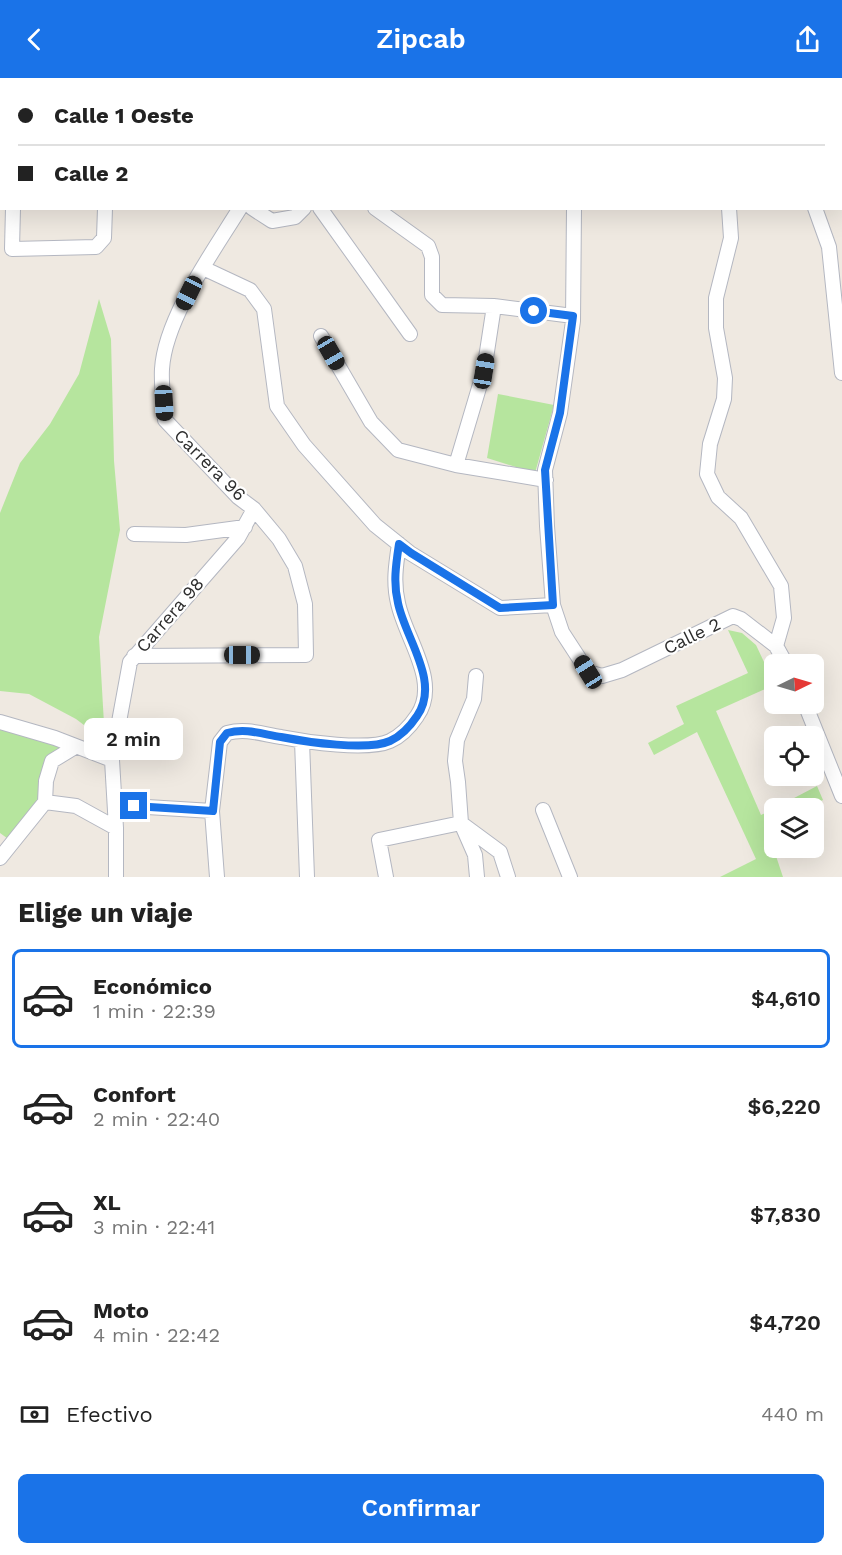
<!DOCTYPE html>
<html lang="es">
<head>
<meta charset="utf-8">
<style>
  body { margin:0; font-family:"Work Sans",sans-serif; background:#f6f6f6; color:#222; height:100vh; display:flex; flex-direction:column; font-size:22px; white-space:nowrap }
  * { box-sizing:border-box; margin:0 }
  p { font-size:20px; color:#767676 }
  .icon { flex:none; width:33px; height:33px; fill:none; stroke:currentColor; stroke-width:2; stroke-linecap:round; stroke-linejoin:round }
  .map { position:relative; height:799px; overflow:hidden }
  .side { display:flex; flex-direction:column; background:#fff; flex:1 }
  .side>* { flex:none }
  .guide { position:absolute; left:0px; top:0px; width:843px; height:132px; box-shadow:0 6px 24px #0002; display:grid; align-content:center; height:132px; padding:0 18px; background:#fff }
  .needle { width:39px; rotate:85deg }
  .controls { position:absolute; left:764px; top:576px; display:grid; gap:12px }
  .controls a { display:grid; place-items:center; width:60px; height:60px; border-radius:9px; background:#fff; box-shadow:0 6px 24px #0002; font-size:30px }
  .end { position:absolute; width:27px; height:27px; margin:-14px; border:8px solid #1a73e8; background:#fff; box-shadow:0 0 0 3px #fff }
  .from { border-radius:50% }
  .bubble { position:absolute; height:42px; border-radius:9px; background:#fff; box-shadow:0 6px 24px #0002; font-size:20px; font-weight:600; line-height:42px; text-align:center }
  .car { position:absolute; width:18px; height:36px; margin:-18px -9px; border-radius:8px; box-shadow:0 0 4px 2px #0007; background:linear-gradient(#222 24%,#8ab4d8 0 40%,#222 0 76%,#8ab4d8 0 86%,#222 0) }
  .guide b { display:flex; align-items:center; gap:21px; height:57px; font-size:22px }
  .guide b+b { border-top:2px solid #e0e0e0 }
  .guide i { width:15px; height:15px; background:#222 }
  ul { padding:0; list-style:none }
  li { display:flex; align-items:center; gap:18px; height:99px; margin:0 12px 9px; padding:0 6px; border:3px solid transparent; border-radius:9px }
  li div { flex:1 }
  li b { display:block; font-size:22px }
  li em { font-style:normal; font-weight:600 }
  li.active { border-color:#1a73e8 }
  li>.icon { width:54px; height:54px; stroke-width:1.5 }
  h2 { padding:0 18px; font-size:27px; line-height:72px }
  .pay { display:flex; align-items:center; gap:15px; height:66px; padding:0 18px; font-size:22px }
  .pay p { margin-inline-start:auto }
  .button { display:flex; gap:12px; margin-top:auto; padding:12px 18px }
  .button a { flex:1; height:69px; border-radius:9px; background:#1a73e8; color:#fff; font-size:24px; font-weight:600; line-height:69px; text-align:center }
  header { display:flex; justify-content:space-between; align-items:center; height:78px; padding:0 18px; background:#1a73e8; color:#fff; font-size:27px; font-weight:600 }
  .map>svg:first-child { display:block }
</style>
</head>
<body>
<header><svg class="icon" aria-label="back" viewBox="0 0 24 24"><path d="M15 5l-7 7 7 7"/></svg>Zipcab<svg class="icon" aria-label="share" viewBox="0 0 24 24"><path d="M12 15V3M7 8l5-5 5 5M5 13v7h14v-7"/></svg></header>
<div class="map">
<svg width="842" height="799" viewBox="0 0 842 799">
  <rect width="100%" height="100%" fill="#efe9e1"/>
  <path fill="#b6e59e" d="M99,221L111,261L114,383L120,452L99,559L105,663L76,641L29,616L0,613V435L20,385L50,346L79,296Z
    M498,316L554,327L535,395L487,380Z
    M728,552L742,555L756,567L774,605V607L716,633L761,737L774,731V750L768,754L783,799H720L756,781L697,654L654,677L648,665L684,646L676,628L748,595Z
    M0,647L72,669L51,682L43,723L11,763L0,755Z
    M817,708L823,722L808,730H775Z"/>
  <g fill="none" stroke-linecap="round" stroke-linejoin="round">
    <g stroke="#b4b7c1" stroke-width="16">
      <path id="street" d="M256,0L257,2
        M510,0L511,2
        M566,0L567,2
        M4,2V0
        M109,2V0
        M376,2L377,0
        M733,2V0
        M13,130L12,171L96,169L104,160L105,130
        M252,130L272,143L295,139L304,130
        M320,130L410,256
        M375,130L428,168L432,179V217L442,227L494,228L573,238
        M574,130L573,243L560,335L545,392L547,448L553,527L562,554L588,594L602,598L622,592L733,538L741,541L776,568
        M729,130L731,160L716,220V250L725,300L724,321L710,366L707,396L718,419L741,440L781,508L784,540L776,568L786,586
        M815,130L829,169L842,295
        M203,190L250,212L264,231L277,328L304,367L375,447L410,475L500,530L553,527
        M321,258L371,344L398,372L456,387L546,402
        M456,387L484,293L494,228
        M134,456L186,457L245,449
        M134,578L306,577L305,526L295,488L279,461L254,431L238,419L165,342C164,326 161,308 162,291C165,240 213,174 240,130
        M476,598L474,621L457,662L455,683L458,704L461,745L475,777L477,799
        M805,626L842,718
        M0,644L55,660L112,682
        M302,663L307,799
        M45,724L76,728L116,750
        M115,727L212,733
        M543,732L570,799
        M462,746L500,774L508,799
        M0,780L45,724L46,703L52,683L75,669
        M116,799V750L112,682L130,584L238,460L254,431
        M217,799L212,733L220,664L227,655C246,650 262,656 281,659C306,664 368,673 390,663C401,658 411,647 417,638C441,604 405,560 398,525C393,505 396,486 399,466
        M386,799L379,762L461,745"/>
    </g>
    <use href="#street" stroke="#fff" stroke-width="14"/>
  </g>
  <g fill="none" stroke-linecap="round" stroke-linejoin="round">
    <path stroke="#1a73e8" stroke-width="8" d="M134,728L213,733L220,664L227,655C246,650 262,656 281,659C306,664 368,673 390,663C401,658 411,647 417,638C441,604 405,560 398,525C393,505 396,486 399,466L411,475L500,530L553,527L545,392L560,335L573,238L534,233"/>
  </g>
  <g text-anchor="middle" stroke-width="4.5" stroke-linejoin="round" paint-order="stroke">
    <g font-size="18" fill="#2e2e2e" stroke="#fff">
      <text transform="translate(210 387) rotate(45)" y="6">Carrera 96</text>
      <text transform="translate(170 537) rotate(-49)" y="6">Carrera 98</text>
      <text transform="translate(692 558) rotate(-26)" y="6">Calle 2</text>
    </g>
  </g>
</svg>
<div class="controls">
<a><svg class="needle" viewBox="-14 -14 28 28"><path d="M0-13l5 13h-10z" fill="#e53935"/><path d="M0 13l5-13h-10z" fill="#767676"/></svg></a>
<a><svg class="icon" aria-label="locate" viewBox="0 0 24 24"><circle cx="12" cy="12" r="6"/><path d="M12 2v4M12 18v4M2 12h4M18 12h4"/></svg></a>
<a><svg class="icon" aria-label="layers" viewBox="0 0 24 24"><path d="M12 4l9 5-9 5-9-5zM3 14l9 5 9-5"/></svg></a>
</div>
<i class="end from" style="left:534px;top:233px"></i>
<i class="end" style="left:134px;top:728px"></i>
<div class="bubble" style="left:84px;top:640px;width:99px">2 min</div>
<i class="car" style="left:189px;top:215px;rotate:206deg"></i>
<i class="car" style="left:331px;top:275px;rotate:150deg"></i>
<i class="car" style="left:484px;top:293px;rotate:9deg"></i>
<i class="car" style="left:164px;top:325px;rotate:177deg"></i>
<i class="car" style="left:242px;top:577px;rotate:90deg"></i>
<i class="car" style="left:588px;top:594px;rotate:328deg"></i>
<div class="guide">
<b><i class="from"></i>Calle 1 Oeste</b>
<b><i></i>Calle 2</b>
</div>
</div>
<section class="side">
<h2>Elige un viaje</h2>
<ul>
<li class="active"><svg class="icon" aria-label="car" viewBox="0 0 24 24"><path d="M5 17H2v-5l4-1 3-4h7l3 4 3 1v5h-3M9 17h6M6 11h13"/><circle cx="7" cy="17" r="2"/><circle cx="17" cy="17" r="2"/></svg><div><b>Económico</b><p>1 min · 22:39</p></div><em>$4,610</em></li>
<li><svg class="icon" aria-label="car" viewBox="0 0 24 24"><path d="M5 17H2v-5l4-1 3-4h7l3 4 3 1v5h-3M9 17h6M6 11h13"/><circle cx="7" cy="17" r="2"/><circle cx="17" cy="17" r="2"/></svg><div><b>Confort</b><p>2 min · 22:40</p></div><em>$6,220</em></li>
<li><svg class="icon" aria-label="car" viewBox="0 0 24 24"><path d="M5 17H2v-5l4-1 3-4h7l3 4 3 1v5h-3M9 17h6M6 11h13"/><circle cx="7" cy="17" r="2"/><circle cx="17" cy="17" r="2"/></svg><div><b>XL</b><p>3 min · 22:41</p></div><em>$7,830</em></li>
<li><svg class="icon" aria-label="car" viewBox="0 0 24 24"><path d="M5 17H2v-5l4-1 3-4h7l3 4 3 1v5h-3M9 17h6M6 11h13"/><circle cx="7" cy="17" r="2"/><circle cx="17" cy="17" r="2"/></svg><div><b>Moto</b><p>4 min · 22:42</p></div><em>$4,720</em></li>
</ul>
<div class="pay"><svg class="icon" aria-label="cash" viewBox="0 0 24 24"><path d="M3 7h18v10H3z"/><circle cx="12" cy="12" r="2"/></svg>Efectivo<p>440 m</p></div>
<div class="button"><a>Confirmar</a></div>
</section>
</body>
</html>
